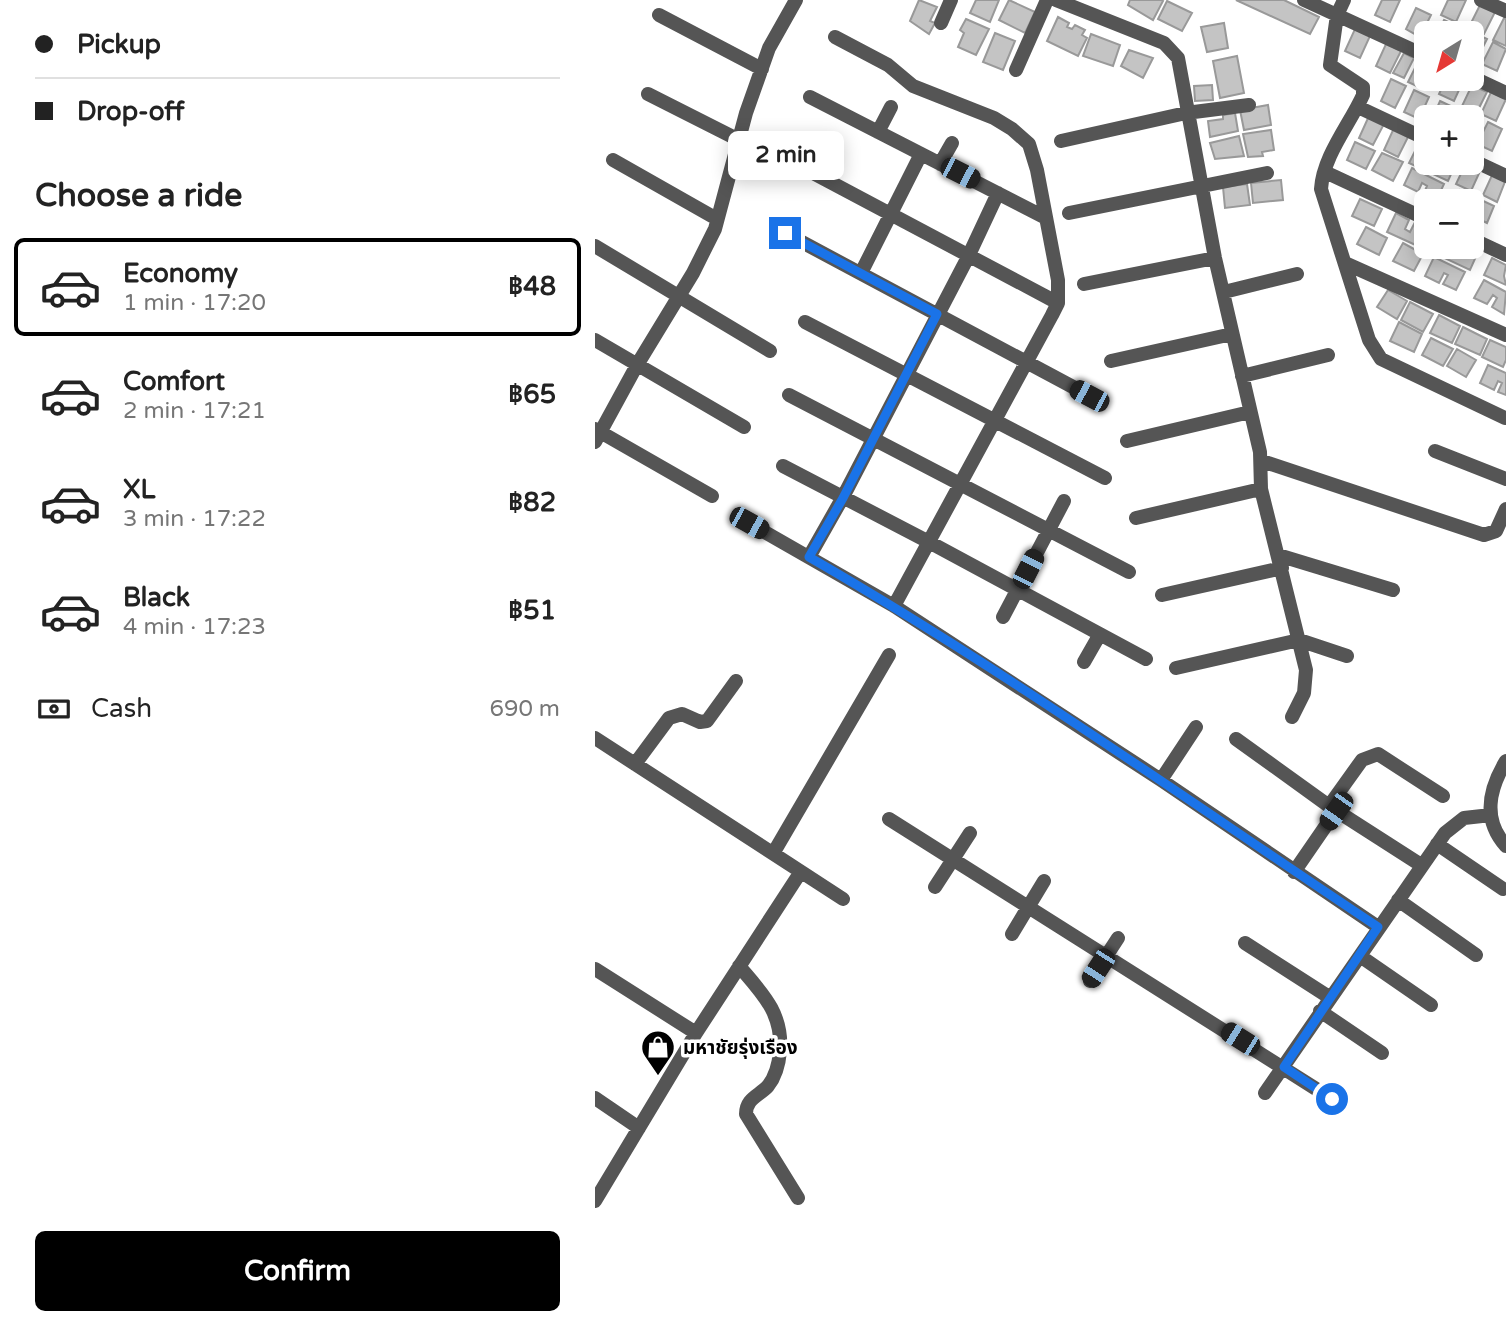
<!DOCTYPE html>
<html lang="en">
<head>
<meta charset="utf-8">
<style>
  body { margin:0; font-family:"Varela Round","Noto Sans Thai",sans-serif; background:#f6f6f6; color:#222; height:100vh; display:flex; flex-direction:column; font-size:26px; white-space:nowrap }
  * { box-sizing:border-box; margin:0 }
  p { font-size:23px; color:#767676 }
  .icon { flex:none; width:38px; height:38px; fill:none; stroke:currentColor; stroke-width:2; stroke-linecap:round; stroke-linejoin:round }
  .map { position:relative; flex:1; overflow:hidden }
  .details { display:flex; flex-direction:column; background:#fff; width:595px }
  .details>* { flex:none }
  .guide { display:grid; align-content:center; height:154px; padding:0 35px; background:#fff }
  .needle { width:46px; rotate:217deg }
  .controls { position:absolute; left:819px; top:21px; display:grid; gap:14px }
  .controls a { display:grid; place-items:center; width:70px; height:70px; border-radius:10px; background:#fff; box-shadow:0 4px 18px #0003; font-size:35px }
  .end { position:absolute; width:32px; height:32px; margin:-16px; border:9px solid #1a73e8; background:#fff; box-shadow:0 0 0 4px #fff }
  .from { border-radius:50% }
  .bubble { position:absolute; height:49px; border-radius:10px; background:#fff; box-shadow:0 4px 18px #0003; font-size:23px; font-weight:700; line-height:49px; text-align:center }
  .car { position:absolute; width:21px; height:42px; margin:-21px -10px; border-radius:9px; box-shadow:0 0 5px 2px #0007; background:linear-gradient(#222 24%,#8ab4d8 0 40%,#222 0 76%,#8ab4d8 0 86%,#222 0) }
  .guide b { display:flex; align-items:center; gap:24px; height:66px; font-size:26px }
  .guide b+b { border-top:2px solid #e0e0e0 }
  .guide i { width:18px; height:18px; background:#222 }
  ul { padding:0; list-style:none }
  li { display:flex; align-items:center; gap:21px; height:98px; margin:0 14px 10px; padding:0 21px; border:4px solid transparent; border-radius:10px }
  li div { flex:1 }
  li b { display:block; font-size:26px }
  li em { font-style:normal; font-weight:700 }
  li.active { border-color:#000 }
  li>.icon { width:63px; height:63px; stroke-width:1.5 }
  h2 { padding:0 35px; font-size:32px; line-height:84px }
  .pay { display:flex; align-items:center; gap:18px; height:77px; padding:0 35px; font-size:26px }
  .pay p { margin-inline-start:auto }
  .button { display:flex; gap:14px; margin-top:auto; padding:14px 35px }
  .button a { flex:1; height:80px; border-radius:10px; background:#000; color:#fff; font-size:28px; font-weight:700; line-height:80px; text-align:center }
  main { display:flex; flex:1; min-height:0 }
  .map>svg:first-child { display:block }
</style>
</head>
<body>
<main>
<section class="details">
<div class="guide">
<b><i class="from"></i>Pickup</b>
<b><i></i>Drop-off</b>
</div>
<h2>Choose a ride</h2>
<ul>
<li class="active"><svg class="icon" aria-label="car" viewBox="0 0 24 24"><path d="M5 17H2v-5l4-1 3-4h7l3 4 3 1v5h-3M9 17h6M6 11h13"/><circle cx="7" cy="17" r="2"/><circle cx="17" cy="17" r="2"/></svg><div><b>Economy</b><p>1 min · 17:20</p></div><em>฿48</em></li>
<li><svg class="icon" aria-label="car" viewBox="0 0 24 24"><path d="M5 17H2v-5l4-1 3-4h7l3 4 3 1v5h-3M9 17h6M6 11h13"/><circle cx="7" cy="17" r="2"/><circle cx="17" cy="17" r="2"/></svg><div><b>Comfort</b><p>2 min · 17:21</p></div><em>฿65</em></li>
<li><svg class="icon" aria-label="car" viewBox="0 0 24 24"><path d="M5 17H2v-5l4-1 3-4h7l3 4 3 1v5h-3M9 17h6M6 11h13"/><circle cx="7" cy="17" r="2"/><circle cx="17" cy="17" r="2"/></svg><div><b>XL</b><p>3 min · 17:22</p></div><em>฿82</em></li>
<li><svg class="icon" aria-label="car" viewBox="0 0 24 24"><path d="M5 17H2v-5l4-1 3-4h7l3 4 3 1v5h-3M9 17h6M6 11h13"/><circle cx="7" cy="17" r="2"/><circle cx="17" cy="17" r="2"/></svg><div><b>Black</b><p>4 min · 17:23</p></div><em>฿51</em></li>
</ul>
<div class="pay"><svg class="icon" aria-label="cash" viewBox="0 0 24 24"><path d="M3 7h18v10H3z"/><circle cx="12" cy="12" r="2"/></svg>Cash<p>690 m</p></div>
<div class="button"><a>Confirm</a></div>
</section>
<div class="map">
<svg width="911" height="1325" viewBox="0 0 911 1325">
  <rect width="100%" height="100%" fill="#fff"/>
  <path fill="#c4c4c4" stroke="#999" stroke-width="2" d="M324,0L342,7L335,21L340,23L334,34L315,21Z
    M381,0H404L395,22L375,13Z
    M414,0L440,12L430,33L404,20Z
    M535,0H566L568,1L558,20L533,5Z
    M641,0H689L724,17L715,34Z
    M787,0H805L795,22L780,15Z
    M853,0H871L861,22L846,15Z
    M572,1L597,13L587,31L563,19Z
    M885,5L900,12L889,34L874,27Z
    M821,8L836,15L825,37L811,29Z
    M463,17L474,23L472,27L477,29L480,25L490,30L487,35L492,38L483,56L452,41Z
    M909,18L911,19V46L898,40Z
    M371,19L394,29L381,55L363,47L369,33L365,30Z
    M849,20L864,27L861,33H843Z
    M629,23L633,48L612,52L606,27Z
    M760,29L775,36L765,58L750,51Z
    M877,32L892,39L881,61L877,59Z
    M400,33L420,41L408,70L388,62Z
    M496,34L525,45L518,66L488,56Z
    M898,42L911,49L902,71L887,64Z
    M791,44L806,51L795,73L781,66Z
    M534,50L558,58L548,78L526,66Z
    M809,53L819,58L809,78L798,73Z
    M642,56L649,93L625,98L618,61Z
    M824,60L831,64L833,79L828,89L813,82Z
    M796,79L811,86L800,108L786,101Z
    M851,79H869L859,101L844,94Z
    M617,85L618,100L600,101L599,86Z
    M877,85L892,92L881,114L867,106Z
    M819,90L834,97L824,119L809,112Z
    M896,92L911,99L901,121L886,114Z
    M845,101L860,108L856,117H838Z
    M673,105L676,125L649,130L645,110Z
    M640,113L643,131L615,137L613,121L628,119V115Z
    M774,116L789,124L778,145L764,138Z
    M893,122L907,129L897,151L882,144Z
    M799,128L814,135L803,157L789,150Z
    M676,130L679,150L667,152L668,156L653,157L648,134Z
    M644,136L649,156L620,159L615,143Z
    M825,141L831,144L832,163L829,170L814,163Z
    M760,142L780,151L771,169L752,160Z
    M787,153L808,162L798,181L777,170Z
    M843,163H861L853,181L838,174Z
    M871,163L886,169L876,191L861,184Z
    M817,168L849,184L841,201L828,195L832,186L827,183L823,192L809,185Z
    M898,173L911,179L902,202L888,195Z
    M686,180L688,200L658,203L656,183Z
    M652,184L655,205L630,208L628,187Z
    M865,190L899,206L892,223L878,216L881,208L877,206V201H860Z
    M765,199L787,209L779,226L757,216Z
    M801,213L814,220L810,229L815,232L820,222L831,228L825,247L792,232Z
    M771,227L792,238L784,255L762,244Z
    M808,243L828,254L819,271L798,261Z
    M842,247H862L860,252L865,254L868,247L883,252L875,270L839,253Z
    M839,257L870,272L861,290L848,284L853,275L849,273L844,283L830,276Z
    M897,258L911,265L909,276L911,285L889,275Z
    M889,280L911,292L909,314L897,307L902,298L898,295L892,304L879,298Z
    M793,290L812,301L802,319L782,307Z
    M815,302L838,314L828,332L806,320Z
    M844,315L865,326L857,343L835,333Z
    M804,322L827,334L819,352L795,341Z
    M868,327L892,339L885,355L860,344Z
    M836,338L858,349L848,366L827,355Z
    M895,340L911,347V360L908,367L887,357Z
    M862,349L881,360L871,377L852,366Z
    M893,365L911,373V395L903,392L907,383L903,381L899,390L885,383Z"/>
  <g fill="none" stroke-linecap="round" stroke-linejoin="round">
    <path stroke="#555" stroke-width="14" d="M461,0L569,43L583,58L620,258L665,452L666,489L711,670L709,693L697,717
      M709,0L831,56
      M749,0L742,15L735,65L768,87V95C755,124 728,156 726,189L774,340L786,359L910,418
      M886,0L911,11
      M64,15L167,69
      M346,23L356,0
      M240,37L293,65L318,86L399,118L417,129L434,144L442,170L463,280V303L457,315L299,606
      M421,70L452,0
      M877,77L911,93
      M53,94L144,140
      M215,97L451,218
      M763,107L831,139
      M283,132L296,107
      M466,141L591,113L654,105
      M18,160L122,219
      M877,160L911,176
      M345,164L357,143
      M205,166L463,303
      M730,172L831,219
      M474,213L672,173
      M190,233L493,395
      M877,239L911,255
      M0,246L175,351
      M752,264L911,335
      M266,273L326,154
      M489,284L620,258
      M629,292L702,274
      M210,322L510,478
      M0,340L149,427
      M516,361L637,334
      M647,376L733,355
      M194,395L534,572
      M0,429L117,496
      M532,441L655,412
      M0,442L42,365L98,273L120,229L151,113L174,48L201,0
      M840,451L911,479
      M667,461L889,535L901,531L911,509
      M188,466L334,542L551,659
      M541,518L666,489
      M154,523L299,606L566,780L783,927
      M683,555L798,590
      M214,557L248,497L373,257L403,193
      M567,595L687,568
      M408,617L469,501
      M489,662L505,634
      M581,668L704,640L752,656
      M0,738L248,899
      M641,739L734,806L826,865
      M911,761C894,789 887,819 911,846
      M40,764L74,718L87,714L105,722L112,721L141,681
      M566,780L601,727
      M734,806L767,760L783,754L848,796
      M294,819L737,1099
      M842,844L908,889
      M179,852L294,655
      M699,872L741,811
      M340,887L375,833
      M803,900L881,955
      M417,934L449,881
      M650,943L734,997
      M765,956L836,1005
      M144,966C167,993 188,1013 185,1051C184,1063 181,1076 173,1086C164,1096 151,1098 151,1114L203,1198
      M0,969L101,1033
      M495,981L523,938
      M725,1011L787,1053
      M670,1093L850,833L869,818L896,815
      M0,1098L44,1128
      M0,1201L101,1033L205,873"/>
  </g>
  <g fill="none" stroke-linecap="round" stroke-linejoin="round">
    <path stroke="#1a73e8" stroke-width="9" d="M190,233L342,314L248,498L214,557C410,670 595,802 783,927L689,1067L737,1099"/>
  </g>
  <defs>
    <g id="shop-pin" transform="scale(1.75)"><path d="M0 17L-7.5 6A9.5 9.5 0 1 1 7.5 6Z" fill="#000" stroke="#fff"/><path d="M-5-2.5h2.3a2.7 3.5 0 0 1 5.4 0H5L5.5 6h-11ZM-1.5-2.5h3a1.5 2.3 0 0 0-3 0Z" fill="#fff"/></g>
  </defs>
  <g fill-rule="evenodd">
    <use href="#shop-pin" x="63" y="1047"/>
  </g>
  <g text-anchor="middle" stroke-width="7" stroke-linejoin="round" paint-order="stroke">
    <g font-size="19" font-weight="bold" fill="#000" stroke="#fff" text-anchor="start">
      <text x="88" y="1054">มหาชัยรุ่งเรือง</text>
    </g>
  </g>
</svg>
<div class="controls">
<a><svg class="needle" viewBox="-14 -14 28 28"><path d="M0-13l5 13h-10z" fill="#e53935"/><path d="M0 13l5-13h-10z" fill="#767676"/></svg></a>
<a>+</a>
<a>−</a>
</div>
<i class="end from" style="left:737px;top:1099px"></i>
<i class="end" style="left:190px;top:233px"></i>
<div class="bubble" style="left:133px;top:131px;width:116px">2 min</div>
<i class="car" style="left:365px;top:173px;rotate:117deg"></i>
<i class="car" style="left:494px;top:396px;rotate:298deg"></i>
<i class="car" style="left:154px;top:523px;rotate:119deg"></i>
<i class="car" style="left:433px;top:569px;rotate:27deg"></i>
<i class="car" style="left:741px;top:811px;rotate:215deg"></i>
<i class="car" style="left:503px;top:968px;rotate:213deg"></i>
<i class="car" style="left:645px;top:1039px;rotate:302deg"></i>
</div>
</main>
</body>
</html>
